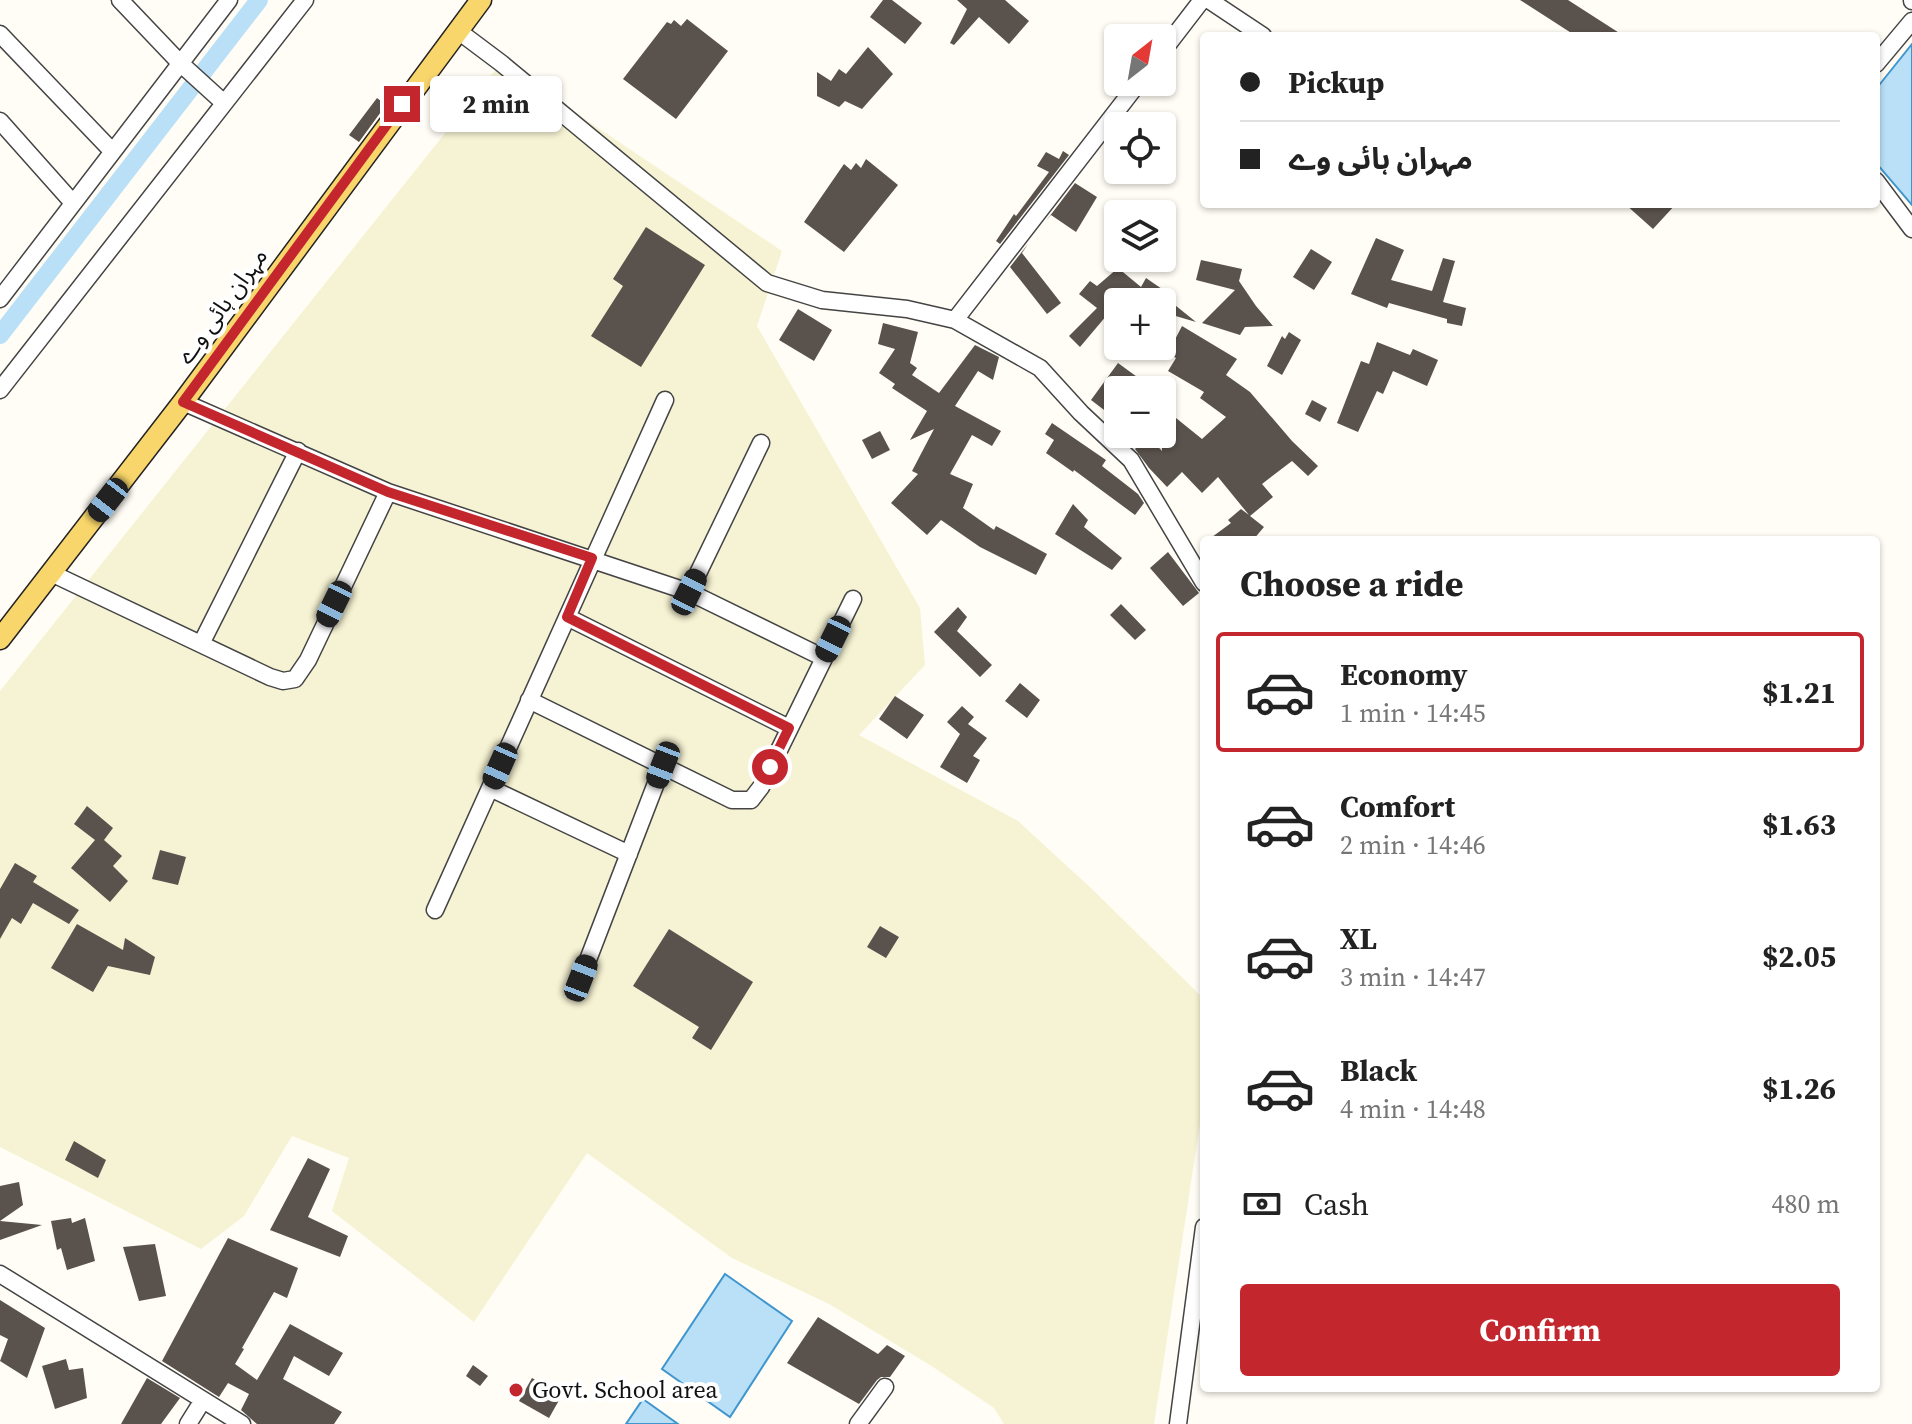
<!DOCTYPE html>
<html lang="en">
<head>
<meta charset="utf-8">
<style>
  body { margin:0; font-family:"Source Serif 4","Noto Sans Arabic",serif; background:#f6f6f6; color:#222; height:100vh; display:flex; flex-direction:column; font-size:30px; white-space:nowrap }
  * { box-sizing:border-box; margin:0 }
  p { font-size:26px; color:#767676 }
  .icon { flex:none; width:44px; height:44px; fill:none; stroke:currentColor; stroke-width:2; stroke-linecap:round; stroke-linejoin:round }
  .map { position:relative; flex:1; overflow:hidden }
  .drawer { position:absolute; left:1200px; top:536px; width:680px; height:856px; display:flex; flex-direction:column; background:#fff; border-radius:8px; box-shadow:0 2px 6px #0004 }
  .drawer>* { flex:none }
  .hud { position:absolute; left:1200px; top:32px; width:680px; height:176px; border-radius:8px; box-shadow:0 2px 6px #0004; display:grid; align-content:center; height:176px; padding:0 40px; background:#fff }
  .needle { width:52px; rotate:31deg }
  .controls { position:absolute; left:1104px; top:24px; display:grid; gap:16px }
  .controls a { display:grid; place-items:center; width:72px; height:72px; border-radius:8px; background:#fff; box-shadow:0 2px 6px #0004; font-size:40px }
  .end { position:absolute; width:36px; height:36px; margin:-18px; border:10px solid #c4262e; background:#fff; box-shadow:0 0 0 4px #fff }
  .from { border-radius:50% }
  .bubble { position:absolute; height:56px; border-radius:8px; background:#fff; box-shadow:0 2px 6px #0004; font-size:26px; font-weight:700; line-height:56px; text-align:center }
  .car { position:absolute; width:24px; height:48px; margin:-24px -12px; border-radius:10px; box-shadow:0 0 6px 2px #0007; background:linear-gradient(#222 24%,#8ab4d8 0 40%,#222 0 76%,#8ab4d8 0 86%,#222 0) }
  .hud b { display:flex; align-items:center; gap:28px; height:76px; font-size:30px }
  .hud b+b { border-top:2px solid #e0e0e0 }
  .hud i { width:20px; height:20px; background:#222 }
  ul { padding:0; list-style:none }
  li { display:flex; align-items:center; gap:24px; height:120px; margin:0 16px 12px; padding:0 24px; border:4px solid transparent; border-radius:8px }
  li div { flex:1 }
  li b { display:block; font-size:30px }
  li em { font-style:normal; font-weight:700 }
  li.active { border-color:#c4262e }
  li>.icon { width:72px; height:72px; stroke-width:1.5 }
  h2 { padding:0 40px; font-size:36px; line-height:96px }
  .pay { display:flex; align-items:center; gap:20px; height:88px; padding:0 40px; font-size:30px }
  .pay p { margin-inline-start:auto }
  .primary-button { display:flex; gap:16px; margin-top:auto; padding:16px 40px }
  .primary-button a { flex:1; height:92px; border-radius:8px; background:#c4262e; color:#fff; font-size:32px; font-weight:700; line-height:92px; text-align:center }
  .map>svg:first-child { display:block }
</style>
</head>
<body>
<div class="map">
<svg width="1912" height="1424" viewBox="0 0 1912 1424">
  <rect width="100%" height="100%" fill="#fffdf5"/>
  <path fill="#f6f3d4" d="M501,63L782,251L757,326L920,608L925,665L859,735L1018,821L1092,889L1204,999V1098L1154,1424H1004L994,1408L930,1365L829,1304L732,1258L587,1153L474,1322L332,1211L349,1158L292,1136L244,1216L201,1249L0,1147V691Z"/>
  <path fill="#b9e0f7" stroke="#3f96cf" stroke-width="2" d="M1912,44V205L1876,163V89Z
    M725,1274L792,1321L730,1417L662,1369Z
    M643,1399L678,1424H626Z"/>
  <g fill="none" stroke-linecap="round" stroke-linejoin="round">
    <path stroke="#b9e0f7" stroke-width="18" d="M0,335L259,0"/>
  </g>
  <path fill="#5a524d" d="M883,0H892L922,23L905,44L870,17Z
    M957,0H1005L1029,21L1009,44L979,17L954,45L950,43L967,9Z
    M1520,0H1568L1624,36H1576Z
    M687,19L728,51L676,119L623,79L667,22L671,24L674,20L681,26Z
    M868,47L893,74L862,109L845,101L839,107L817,96V72L831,81L839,69L846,74Z
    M377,98L386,105L359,142L349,135Z
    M1063,151L1069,155L1000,244L996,241L1014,214L1016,216L1049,172L1037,166L1046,152L1059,159Z
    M866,159L898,185L844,252L804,222L844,164L851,170L856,163L861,168Z
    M1075,183L1097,197L1076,232L1051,215L1046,221Z
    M1625,204H1676L1653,229Z
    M646,227L705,265L641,367L591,336L623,286L613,279Z
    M1376,238L1404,250L1391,280L1432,291L1443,258L1455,261L1443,302L1466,308L1462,326L1447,323V319L1389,303L1387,308L1351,294Z
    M1028,244L1022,253L1061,303L1047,314L1010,267Z
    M1311,249L1332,262L1314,290L1293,277Z
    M1201,260L1242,269L1239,281L1256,306L1273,326L1245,327L1240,335L1202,323L1235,290L1196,280Z
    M1118,268L1141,287L1146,278L1162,289L1160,293L1196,322L1162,312V302H1133L1137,294L1118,302L1080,347L1069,336L1097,308L1079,294L1090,281L1097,286Z
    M798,309L832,330L814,361L779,340Z
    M883,323L918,332L910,363L917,368L912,375L939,393L975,345L999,357L993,380L978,371L955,406L1001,431L992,446L972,435L950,474L973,484L963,508L994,530L996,526L1047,554L1036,575L980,547L941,520L927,535L891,503L918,474L912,471L934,429L910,440L927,411L892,388L895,384L879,373L895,349L878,344Z
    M1182,326L1237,359L1226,375L1250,392L1292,441L1318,466L1308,476L1292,461L1262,484L1273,497L1250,516L1264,527L1253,540H1208L1231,523L1228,520L1241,509L1249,515L1218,477L1202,493L1182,472L1167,487L1149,468L1135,449L1148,436L1162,451V435L1176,418L1202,439L1226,417L1200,398L1204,392L1168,371L1176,358L1168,353Z
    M1289,332L1301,340L1282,375L1267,366L1282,336L1285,339Z
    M1377,342L1410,355L1413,349L1438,360L1427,386L1393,371L1383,394L1377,391L1358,432L1337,423L1361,361L1369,364Z
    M1118,363L1155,390H1118V408L1112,416L1091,400Z
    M1312,400L1327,408L1320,422L1305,414Z
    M1052,423L1106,460L1102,466L1138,494L1144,503L1135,515L1074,470L1073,472L1046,453L1054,440L1045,434Z
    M880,431L890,450L872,459L862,440Z
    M1073,504L1088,520L1084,527L1122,558L1112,570L1055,534Z
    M1168,552L1199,593L1183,606L1150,568Z
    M1121,604L1146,630L1135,640L1110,615Z
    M958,607L967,617L957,631L992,665L980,677L934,632Z
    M1020,683L1040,700L1027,718L1005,701Z
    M895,696L924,715L907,739L879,719Z
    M962,706L974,717L968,724L987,738L973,756L980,760L967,783L940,767L960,734L947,722Z
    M87,806L113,828L104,840L122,856L113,866L128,881L110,902L71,868L95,840L74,824Z
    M160,850L186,857L178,885L152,879Z
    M15,863L37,876L33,882L79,910L69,924L33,903L21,924L12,918L0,939V889Z
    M77,924L123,950L125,938L155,957L150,975L108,966L93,992L51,968Z
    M880,926L899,937L886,958L867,947Z
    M669,929L753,982L711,1050L692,1038L699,1027L633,986Z
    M74,1141L106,1160L98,1178L65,1160Z
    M308,1158L330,1169L308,1217L348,1236L340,1257L270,1230Z
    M19,1182L23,1205L0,1221L42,1225L0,1240V1186Z
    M71,1218L72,1223L85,1218L95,1261L67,1270L61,1248L57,1250L51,1221Z
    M228,1238L298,1268L287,1298L274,1292L242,1348L244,1349L235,1364L257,1380L290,1324L343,1353L329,1376L294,1356L283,1379L342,1412L334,1424H257L241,1410L249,1394L228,1383L219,1397L162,1361Z
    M155,1244L166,1296L139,1301L123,1247Z
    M0,1300L45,1328L27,1378L0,1361L8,1339L0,1335Z
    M818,1317L878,1354L887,1345L905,1356L890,1377H881L877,1380L859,1404L787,1363Z
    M66,1359L69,1370L83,1368L87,1398L55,1409L42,1366Z
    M473,1365L488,1376L480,1386L466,1376Z
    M147,1378L180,1398L161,1424H121Z
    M532,1378L562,1395L549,1418L519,1401Z"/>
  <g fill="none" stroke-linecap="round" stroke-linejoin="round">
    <g stroke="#444" stroke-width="19">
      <path id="minor" d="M120,0L180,63L224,103
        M1209,0L1263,36
        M1912,0V1
        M457,30L501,63L767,283L822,300L907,309L955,320L1040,368L1081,413L1131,460L1204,583
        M0,34L112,151
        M1162,52L1202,0
        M1876,64L1912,21
        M0,121L73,203
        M1876,181L1912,229
        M0,299L229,0
        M955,320L1139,82
        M0,390L305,0
        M183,402L388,492L689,592L824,658
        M51,573L270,677L283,681L295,679L308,660L388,492
        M689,592L761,443
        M567,617L789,728
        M201,644L298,451
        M529,700L732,800H751L761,787L853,599
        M490,788L629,854
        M435,910L665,400
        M581,978L663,765
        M0,1274L242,1424
        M188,1424L203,1400
        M858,1424L885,1387
        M1178,1424L1204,1227"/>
    </g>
    <g stroke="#222" stroke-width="23">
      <path id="major" d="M0,639L183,402L481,0"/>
    </g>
    <use href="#minor" stroke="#fff" stroke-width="16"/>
    <use href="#major" stroke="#f9d66b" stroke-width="20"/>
  </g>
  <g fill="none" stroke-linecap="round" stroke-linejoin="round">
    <path stroke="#c4262e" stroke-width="10" d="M402,104L183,402L388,492L592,558L567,617L789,728L770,767"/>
  </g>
  <circle fill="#c4262e" stroke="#fff" stroke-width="3" cx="516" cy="1390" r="8"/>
  <g text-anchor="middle" stroke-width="8" stroke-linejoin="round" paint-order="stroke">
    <g font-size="24" fill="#111" stroke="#fff">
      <text transform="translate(222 306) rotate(-54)" y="8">مہران ہائی وے</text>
    </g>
    <g font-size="24" fill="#111" stroke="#fff" text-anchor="start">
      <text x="532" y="1398">Govt. School area</text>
    </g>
  </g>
</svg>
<div class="controls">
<a><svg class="needle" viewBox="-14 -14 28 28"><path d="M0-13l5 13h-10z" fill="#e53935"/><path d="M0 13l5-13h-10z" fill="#767676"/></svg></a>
<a><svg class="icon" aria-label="locate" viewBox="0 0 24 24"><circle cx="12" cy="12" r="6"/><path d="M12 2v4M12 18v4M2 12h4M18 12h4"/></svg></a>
<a><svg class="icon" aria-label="layers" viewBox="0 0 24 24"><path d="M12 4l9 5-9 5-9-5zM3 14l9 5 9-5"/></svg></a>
<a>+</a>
<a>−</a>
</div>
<i class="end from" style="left:770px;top:767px"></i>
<i class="end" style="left:402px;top:104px"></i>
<div class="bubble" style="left:430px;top:76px;width:132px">2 min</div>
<i class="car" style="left:108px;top:500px;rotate:218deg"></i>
<i class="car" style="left:689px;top:592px;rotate:26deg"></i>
<i class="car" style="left:334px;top:604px;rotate:206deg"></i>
<i class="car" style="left:833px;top:639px;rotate:206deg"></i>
<i class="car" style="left:663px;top:765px;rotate:201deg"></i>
<i class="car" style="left:500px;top:766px;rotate:204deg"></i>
<i class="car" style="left:581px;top:978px;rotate:21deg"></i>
<div class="hud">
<b><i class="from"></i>Pickup</b>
<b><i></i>مہران ہائی وے</b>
</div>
<section class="drawer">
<h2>Choose a ride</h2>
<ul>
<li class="active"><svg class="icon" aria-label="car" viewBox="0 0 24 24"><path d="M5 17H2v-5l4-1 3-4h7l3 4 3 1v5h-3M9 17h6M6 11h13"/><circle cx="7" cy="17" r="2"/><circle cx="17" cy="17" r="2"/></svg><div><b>Economy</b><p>1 min · 14:45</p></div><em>$1.21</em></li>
<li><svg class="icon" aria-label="car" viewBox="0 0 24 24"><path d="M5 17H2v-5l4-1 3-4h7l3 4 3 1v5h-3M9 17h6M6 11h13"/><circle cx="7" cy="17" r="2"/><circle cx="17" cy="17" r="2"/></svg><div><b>Comfort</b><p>2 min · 14:46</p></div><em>$1.63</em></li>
<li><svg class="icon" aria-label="car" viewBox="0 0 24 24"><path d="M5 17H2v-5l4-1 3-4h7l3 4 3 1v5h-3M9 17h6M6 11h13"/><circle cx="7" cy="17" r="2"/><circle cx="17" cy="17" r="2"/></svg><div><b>XL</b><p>3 min · 14:47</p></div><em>$2.05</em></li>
<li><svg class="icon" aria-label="car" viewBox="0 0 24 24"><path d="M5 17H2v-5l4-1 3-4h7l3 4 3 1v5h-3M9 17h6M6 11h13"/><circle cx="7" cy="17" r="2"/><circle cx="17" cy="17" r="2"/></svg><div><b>Black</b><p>4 min · 14:48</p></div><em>$1.26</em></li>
</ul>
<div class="pay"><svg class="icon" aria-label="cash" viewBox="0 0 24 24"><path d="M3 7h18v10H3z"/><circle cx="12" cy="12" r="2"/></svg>Cash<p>480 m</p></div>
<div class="primary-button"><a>Confirm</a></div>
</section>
</div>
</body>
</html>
